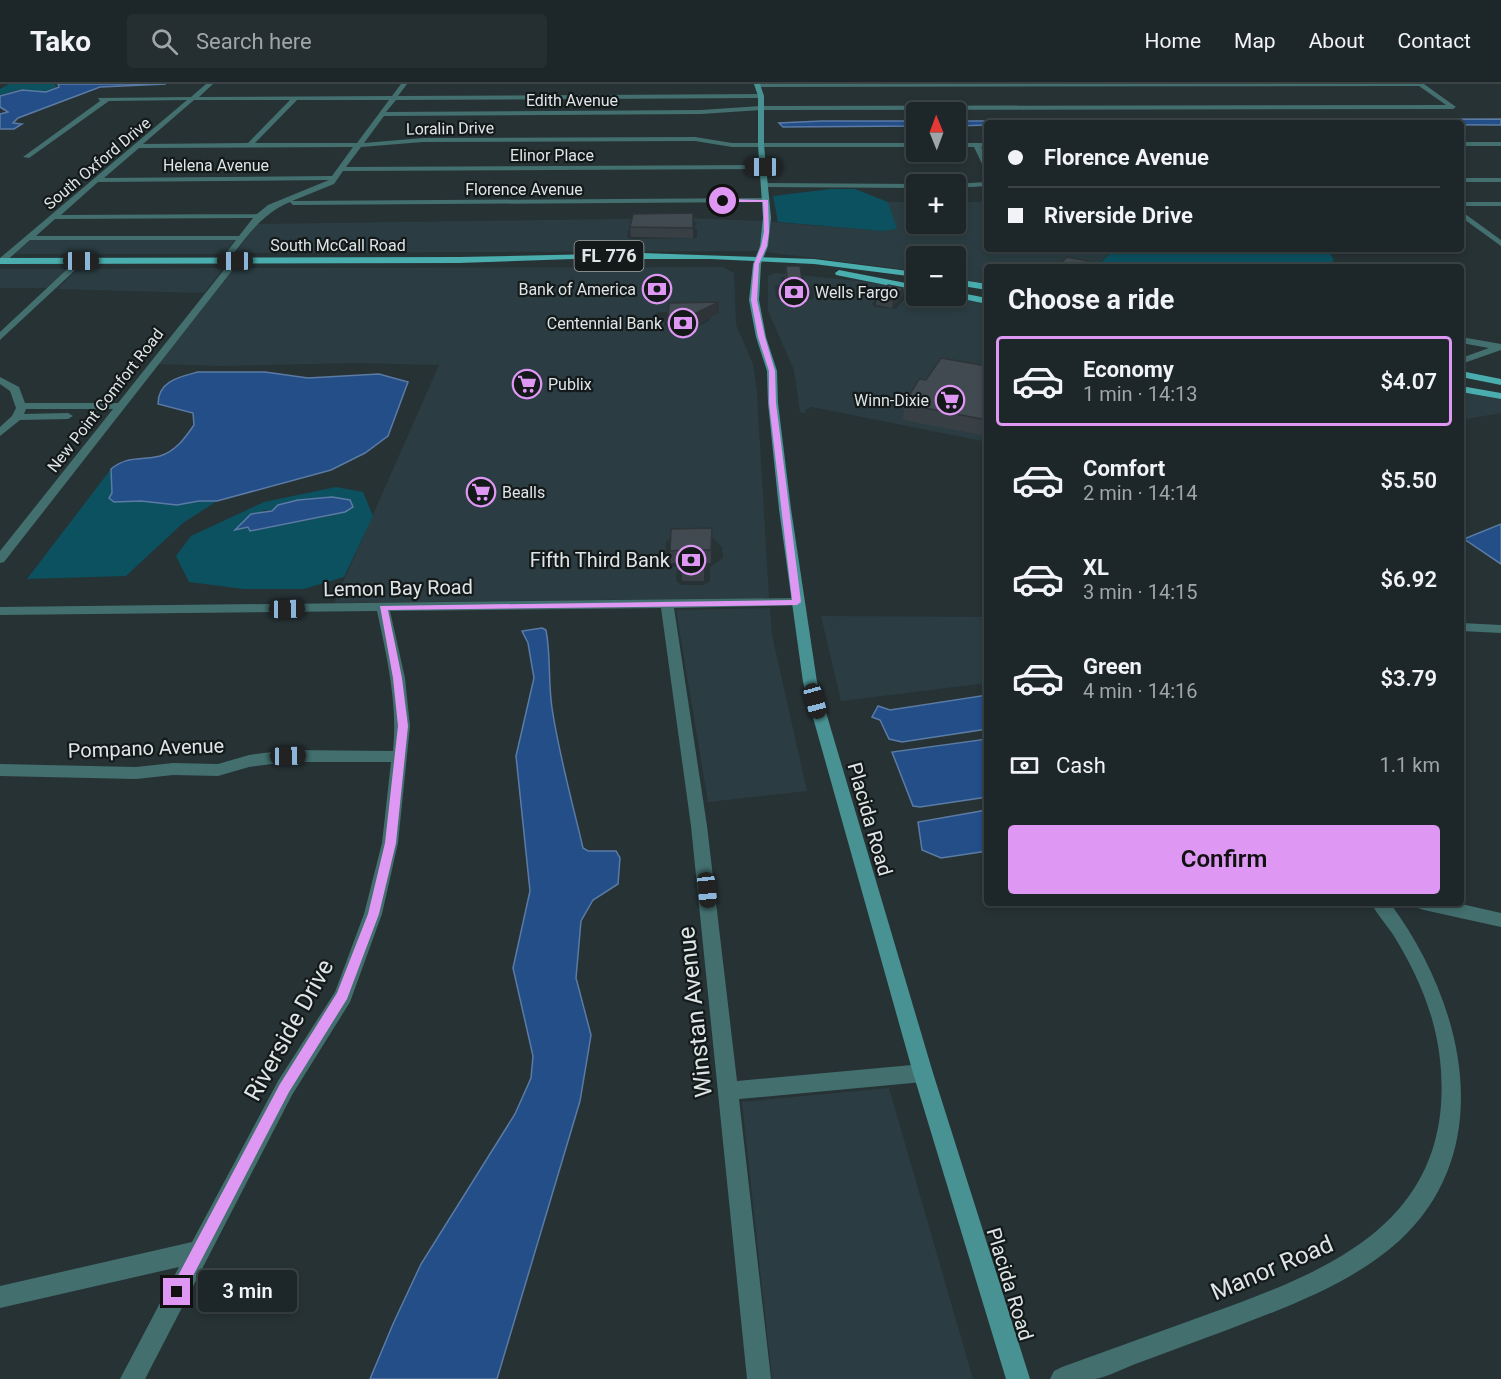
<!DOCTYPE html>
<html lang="en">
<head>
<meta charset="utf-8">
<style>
  body { margin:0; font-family:Roboto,sans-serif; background:#252e30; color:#f1f3f6; height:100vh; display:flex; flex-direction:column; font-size:22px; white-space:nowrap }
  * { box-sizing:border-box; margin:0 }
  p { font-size:20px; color:#a0a5a8 }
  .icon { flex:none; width:33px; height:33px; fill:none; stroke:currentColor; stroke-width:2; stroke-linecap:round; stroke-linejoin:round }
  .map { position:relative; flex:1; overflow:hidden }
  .side { position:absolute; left:984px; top:180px; width:480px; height:642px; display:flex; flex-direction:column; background:#1d2628; border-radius:6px; box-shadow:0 3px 9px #0003,0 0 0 2px #3b4345 }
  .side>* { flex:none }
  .top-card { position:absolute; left:984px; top:36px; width:480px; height:132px; border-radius:6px; box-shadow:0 3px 9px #0003,0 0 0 2px #3b4345; display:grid; align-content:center; height:132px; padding:0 24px; background:#1d2628 }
  .needle { width:39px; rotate:359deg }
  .buttons { position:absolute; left:906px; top:18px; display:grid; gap:12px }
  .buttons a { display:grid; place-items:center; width:60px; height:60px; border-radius:6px; background:#1d2628; box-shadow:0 3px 9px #0003,0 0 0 2px #3b4345; font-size:30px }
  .end { position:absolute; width:27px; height:27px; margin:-14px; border:8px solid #de98f3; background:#111; box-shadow:0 0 0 3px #111 }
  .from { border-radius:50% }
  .bubble { position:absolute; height:42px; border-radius:6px; background:#1d2628; box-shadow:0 3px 9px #0003,0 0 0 2px #3b4345; font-size:20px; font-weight:600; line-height:42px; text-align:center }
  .car { position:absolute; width:18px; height:36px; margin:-18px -9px; border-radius:8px; box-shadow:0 0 4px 2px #0007; background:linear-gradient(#222 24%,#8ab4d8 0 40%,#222 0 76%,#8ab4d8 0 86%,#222 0) }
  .top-card b { display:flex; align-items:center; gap:21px; height:57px; font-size:22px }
  .top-card b+b { border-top:2px solid #3b4345 }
  .top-card i { width:15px; height:15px; background:#f1f3f6 }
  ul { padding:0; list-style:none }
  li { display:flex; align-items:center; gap:18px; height:90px; margin:0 12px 9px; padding:0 12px; border:3px solid transparent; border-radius:6px }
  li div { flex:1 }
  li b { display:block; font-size:22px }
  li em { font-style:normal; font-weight:600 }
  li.on { border-color:#de98f3 }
  li>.icon { width:54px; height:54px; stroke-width:1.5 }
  h2 { padding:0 24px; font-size:27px; line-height:72px }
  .pay { display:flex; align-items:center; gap:15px; height:66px; padding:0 24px; font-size:22px }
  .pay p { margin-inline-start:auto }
  .cta { display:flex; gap:12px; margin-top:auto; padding:12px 24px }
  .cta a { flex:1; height:69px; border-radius:6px; background:#de98f3; color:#111; font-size:24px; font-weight:600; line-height:69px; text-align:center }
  header { display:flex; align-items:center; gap:36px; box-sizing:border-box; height:84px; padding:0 30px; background:#1d2628; border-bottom:2px solid #3b4345 }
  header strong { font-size:28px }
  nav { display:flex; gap:33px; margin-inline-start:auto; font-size:21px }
  .search { width:420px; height:54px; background:#252e30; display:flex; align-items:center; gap:15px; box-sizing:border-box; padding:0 21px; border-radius:6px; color:#a0a5a8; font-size:22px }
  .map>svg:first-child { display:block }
</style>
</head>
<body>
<header>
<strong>Tako</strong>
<div class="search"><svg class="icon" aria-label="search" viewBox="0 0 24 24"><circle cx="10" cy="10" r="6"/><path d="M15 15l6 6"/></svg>Search here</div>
<nav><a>Home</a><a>Map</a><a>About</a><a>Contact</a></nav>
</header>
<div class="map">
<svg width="1501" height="1295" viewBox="0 0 1501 1295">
  <rect width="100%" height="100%" fill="#273235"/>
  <path fill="#2b3d42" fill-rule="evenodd" d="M888,118H916V140H956V118H987V165H1115L1100,178L1105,183H987V200L956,194V172H916V187L766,168L771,138L883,147L896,145Z
    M689,134L763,137L760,162L757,167L235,169L257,140ZM634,138H694L697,139L694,143L697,146V154L631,155L627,153L630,140Z
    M31,156H235L225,170H14Z
    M723,183L734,189L736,241L753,280L757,309L769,514L334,519L439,281L354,279L222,282L158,280L234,184ZM658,228L710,229V236L694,245H668L664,242V237L653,235L654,231ZM712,453L722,463L723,474L710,483V497L704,501H682L676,497L677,483H671L665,479L666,458L672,454Z
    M224,184L204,209L57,205L78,185Z
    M0,185H68L47,204H0Z
    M774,189L798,191L781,193L782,200L775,202L776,214L781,216H810L814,214L812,202L805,200L804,193L800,191L876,199L916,206V212H944L987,220V358L812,323L805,326L806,329L800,328L794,286L768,227V192ZM888,206L904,209L907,212L896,225L875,223L872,220L883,207Z
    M1461,308L1501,315V329L1461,336Z
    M770,524L772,551L807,707L708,718L676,526Z
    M821,532L987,533V599L841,617Z
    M889,1004L973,1295H772L742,1018Z"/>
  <path fill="#0b5160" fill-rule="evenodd" d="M9,0H54L57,2L45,8L21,5L0,11V5Z
    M831,105H855L888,118L897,145L883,147L778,138L773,112Z
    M1115,165H1327L1334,176L1328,183H1105L1100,179Z
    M111,385L114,418L141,417L177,421L199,417H217L183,439L126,492L27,495Z
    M336,403L363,408L373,432L344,493L304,505H244L189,498L176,472L191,452L264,418ZM264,426L272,427L334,431L251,447L249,443Z"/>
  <path fill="#234e88" stroke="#5b7ba4" stroke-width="1.5" d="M58,0H166L100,3L18,34L13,39L22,40L14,45H0V30L8,28L0,23V12L22,6L46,8L59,3Z
    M1501,35V41L987,39V41L956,42V37Z
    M822,37H916V42L783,43L779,39Z
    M198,288H265L308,294L379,290L408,298L388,352L365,369L331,386L217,417H199L177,421L141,417L114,418L109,414L112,409L111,385C128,371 141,377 160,372C176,367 185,354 194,341L193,329L158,320C158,297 179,293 198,288Z
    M332,413L350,416L353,423L345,428L250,447L248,443L235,446L251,430L272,427L278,421L298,416Z
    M1501,440V480L1464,455Z
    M542,544L546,546C551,572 548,598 552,624C559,671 572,717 583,764L588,767H616L620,774L618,800L593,816L581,837L576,894L591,951L580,1017L497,1295H370L393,1240L421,1180L515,1030L531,994L533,972L513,884L530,807L516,672L534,594L528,559L522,547Z
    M987,611V645L902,658L889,655L880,636L872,633L878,622L890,626Z
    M987,655V713L920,723L913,722L892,668Z
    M987,726V767L941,774L922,766L918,738Z"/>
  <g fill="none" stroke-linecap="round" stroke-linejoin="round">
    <path fill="#436f6f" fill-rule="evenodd" d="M206,0H213L199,13L392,12L401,0H407L398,12L761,10L764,12L761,14L396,16L386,28L701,26L761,22L1446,21L1419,2L757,3L755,0H1424L1456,23L1453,25L761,26L701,30L384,32L364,59L423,54L695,53L732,59H916V63H732L695,57L423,58L361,63L346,83L763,81L767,83L763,85L343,87L334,100L292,117L765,114L769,116L765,118L293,121L290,118C264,129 251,147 234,169L239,177L238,179L4,478L0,479V467L113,325H26L24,330L68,329L73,332L68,335L20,336L0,352V343L12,332L16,324L10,307L0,300V293L19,303L25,319H118L231,177L226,169L236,156H30L4,179H0V174L187,16L109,17L29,74L23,73L100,17L98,14L191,13ZM194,16H290L248,59L143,60ZM297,16H389L357,59H255ZM353,63L332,92L104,94L139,64ZM329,96L268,121L257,130L61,131L98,98ZM253,134L239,152H36L55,135Z
      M1461,58H1501V62H1461Z
      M956,59H987V63H981L987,75V84L983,82L974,63H956Z
      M1461,94H1501V98H1461Z
      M987,98V102L956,104L953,100Z
      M764,99L916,100H919L916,104L761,103Z
      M1461,118H1501V122H1461Z
      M1461,127L1501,156V162L1461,133Z
      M78,175L85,177L0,256V248Z
      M1461,253L1501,260V266L1461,280V274L1489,264L1461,259Z
      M797,514L802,515L804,518L802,521L674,524L707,742L737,997L923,980L930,983L933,989L930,995L923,998L739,1015L771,1295H747L691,742L661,524L390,527L405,594L410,642L398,759L382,830L350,918L292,1011L145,1295H120L179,1183L0,1224V1202L192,1158L278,997L335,908L364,830L382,759L391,678H288L249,683L218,692L173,691L136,695L0,692V680L136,683L173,679L218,680L249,671L288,666L393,667C398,620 387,574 377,527L0,531V523Z
      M1461,539L1501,541V549L1461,547Z
      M1371,819H1390C1462,916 1501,1063 1399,1157C1351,1200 1287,1223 1227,1246C1197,1257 1168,1268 1138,1279C1124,1284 1110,1292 1095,1295C1081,1295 1064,1295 1050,1295L1054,1287L1062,1283C1109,1266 1156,1249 1203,1232C1310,1193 1431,1152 1441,1021C1443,992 1440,963 1432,935C1423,904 1409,876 1392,849C1385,839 1377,830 1371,819Z
      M1415,819H1457L1501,829V843L1424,826L1418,824Z"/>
    <path fill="#499293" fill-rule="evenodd" d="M754,0H760L764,12V61L771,134L768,162L761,180L759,216L766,253L777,287L778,319L791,425L817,598L933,989L1030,1295H1006L913,989L803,598L779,425L768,319L767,287L756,253L749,216L753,180L760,162L763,134L758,61V12Z"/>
    <path fill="#4aadae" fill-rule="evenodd" d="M642,169L814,175L916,188V193L814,180L711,175H573L459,179L0,180V174L459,173Z
      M839,186L916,201V207L836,191L835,189Z
      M956,195L987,200V206L956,201Z
      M956,208L987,214V220L953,213Z
      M1461,287L1501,295V301L1461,293Z
      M1461,302L1501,309V315L1461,308Z"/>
  </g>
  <path fill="#384045" d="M693,129V154L631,153L630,143Z
    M786,182L803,203V214H788L785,193Z
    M903,204V211L892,224L876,221L877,213Z
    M719,229L691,243L668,242V231Z
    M987,282V352L903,336L904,320L926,296Z
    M712,457L711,479H704V497H682V479H671L670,467Z"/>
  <path fill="#2e3438" d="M903,204V211L892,224L893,216Z
    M719,218V229L691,243L690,232Z
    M712,444V457L711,479V466Z"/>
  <path fill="#414a50" stroke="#2e3438" stroke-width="1.5" d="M693,129V144L630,143L633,130Z
    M1067,173L1088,177L1083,183H1057Z
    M786,182H800L803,203H788Z
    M888,201L903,204L893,216L877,213Z
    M719,218L690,232L668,231L669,219Z
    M941,274L987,282V336L904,320L919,295L926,296Z
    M712,444L711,466H703V484H682V466L670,467L671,445Z"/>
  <path fill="#de98f3" d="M723,115L768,116L769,148L767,162L759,180L757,216L765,253L775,287L776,319L801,518L797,521L388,526L402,594L408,642L396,759L379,830L347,915L289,1008L182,1213L177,1215L172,1213L170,1208L172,1203L280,1000L337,909L368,830L385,759L398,642L393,594L380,522L792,516L769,319V287L758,253L751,216L754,180L761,162L764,148L763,118H722Z"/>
  <defs>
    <g id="bank-ring" transform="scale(1.5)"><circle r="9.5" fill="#14191a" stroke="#de98f3" stroke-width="1.5"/><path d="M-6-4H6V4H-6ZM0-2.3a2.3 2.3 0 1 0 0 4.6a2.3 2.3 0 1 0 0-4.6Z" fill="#de98f3"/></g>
    <g id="supermarket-ring" transform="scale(1.5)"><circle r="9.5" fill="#14191a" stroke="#de98f3" stroke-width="1.5"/><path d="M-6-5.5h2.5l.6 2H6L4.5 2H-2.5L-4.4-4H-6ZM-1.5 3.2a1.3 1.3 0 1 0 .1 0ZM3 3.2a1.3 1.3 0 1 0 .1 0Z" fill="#de98f3"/></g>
  </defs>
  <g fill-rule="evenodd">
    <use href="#bank-ring" x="657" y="205"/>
    <use href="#bank-ring" x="794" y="208"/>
    <use href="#bank-ring" x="683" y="239"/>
    <use href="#supermarket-ring" x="527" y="300"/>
    <use href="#supermarket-ring" x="950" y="316"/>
    <use href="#supermarket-ring" x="481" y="408"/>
    <use href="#bank-ring" x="691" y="476"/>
  </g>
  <g text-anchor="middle" stroke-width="4.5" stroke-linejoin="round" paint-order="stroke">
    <g font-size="16" fill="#dee5e6" stroke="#14191a">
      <text x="572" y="22">Edith Avenue</text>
      <text transform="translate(450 44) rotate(-1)" y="6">Loralin Drive</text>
      <text x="552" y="77">Elinor Place</text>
      <text transform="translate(97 79) rotate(-40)" y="6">South Oxford Drive</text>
      <text x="216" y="87">Helena Avenue</text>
      <text x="524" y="111">Florence Avenue</text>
      <text x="338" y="167">South McCall Road</text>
      <text transform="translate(105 316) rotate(-52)" y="6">New Point Comfort Road</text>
    </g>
    <g font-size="16" fill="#dee5e6" stroke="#14191a" text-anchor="end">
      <text x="636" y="211">Bank of America</text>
      <text x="815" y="214" text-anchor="start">Wells Fargo</text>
      <text x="662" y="245">Centennial Bank</text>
      <text x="548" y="306" text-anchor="start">Publix</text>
      <text x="929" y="322">Winn-Dixie</text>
      <text x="502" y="414" text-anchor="start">Bealls</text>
    </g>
    <rect fill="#14191a" stroke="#a1a8a9" stroke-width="1.5" x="574.5" y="157" width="69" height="30" rx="4.5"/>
    <g font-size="18" font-weight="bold" fill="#dee5e6">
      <text x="609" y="178">FL 776</text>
    </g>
    <g font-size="20" fill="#dee5e6" stroke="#14191a" text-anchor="end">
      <text x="670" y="483">Fifth Third Bank</text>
    </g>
    <g font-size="20" fill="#dee5e6" stroke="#14191a">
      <text transform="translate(398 504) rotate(-1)" y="7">Lemon Bay Road</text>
      <text transform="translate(146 664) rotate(-2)" y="7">Pompano Avenue</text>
      <text transform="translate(870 735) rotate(74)" y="7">Placida Road</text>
      <text transform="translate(1010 1200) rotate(73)" y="7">Placida Road</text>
    </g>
    <g font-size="24" fill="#dee5e6" stroke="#14191a">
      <text transform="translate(695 928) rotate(-96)" y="8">Winstan Avenue</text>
      <text transform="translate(289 946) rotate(-61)" y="8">Riverside Drive</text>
      <text transform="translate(1272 1184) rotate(-23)" y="8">Manor Road</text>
    </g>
  </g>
</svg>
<div class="buttons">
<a><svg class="needle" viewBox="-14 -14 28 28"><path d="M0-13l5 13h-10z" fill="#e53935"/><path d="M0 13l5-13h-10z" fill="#a0a5a8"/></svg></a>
<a>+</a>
<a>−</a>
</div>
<i class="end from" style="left:723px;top:117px"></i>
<i class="end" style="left:177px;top:1208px"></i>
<div class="bubble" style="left:198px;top:1186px;width:99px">3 min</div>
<i class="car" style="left:763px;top:83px;rotate:270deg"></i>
<i class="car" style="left:81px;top:177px;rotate:90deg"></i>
<i class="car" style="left:235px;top:177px;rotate:270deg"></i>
<i class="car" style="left:287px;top:525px;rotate:89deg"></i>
<i class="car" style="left:815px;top:617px;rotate:165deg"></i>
<i class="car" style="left:288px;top:672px;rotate:89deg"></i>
<i class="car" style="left:707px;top:806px;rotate:174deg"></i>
<div class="top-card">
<b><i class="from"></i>Florence Avenue</b>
<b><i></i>Riverside Drive</b>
</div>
<section class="side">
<h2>Choose a ride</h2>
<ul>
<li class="on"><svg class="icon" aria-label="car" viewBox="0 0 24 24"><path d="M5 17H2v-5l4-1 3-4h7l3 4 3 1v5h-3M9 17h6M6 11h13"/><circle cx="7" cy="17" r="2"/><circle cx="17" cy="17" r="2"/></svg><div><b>Economy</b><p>1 min · 14:13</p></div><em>$4.07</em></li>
<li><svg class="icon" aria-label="car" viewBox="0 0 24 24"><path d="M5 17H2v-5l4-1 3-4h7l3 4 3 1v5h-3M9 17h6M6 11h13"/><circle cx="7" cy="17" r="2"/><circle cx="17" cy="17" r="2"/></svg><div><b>Comfort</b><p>2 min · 14:14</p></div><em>$5.50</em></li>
<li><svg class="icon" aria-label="car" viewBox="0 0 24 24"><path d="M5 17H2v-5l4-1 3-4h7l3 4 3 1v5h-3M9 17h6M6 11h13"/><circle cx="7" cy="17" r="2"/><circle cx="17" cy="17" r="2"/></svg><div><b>XL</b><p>3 min · 14:15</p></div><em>$6.92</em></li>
<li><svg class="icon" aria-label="car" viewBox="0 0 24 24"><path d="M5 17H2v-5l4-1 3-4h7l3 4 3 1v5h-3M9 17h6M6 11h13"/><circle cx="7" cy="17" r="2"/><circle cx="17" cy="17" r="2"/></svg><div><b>Green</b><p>4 min · 14:16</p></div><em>$3.79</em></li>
</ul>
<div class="pay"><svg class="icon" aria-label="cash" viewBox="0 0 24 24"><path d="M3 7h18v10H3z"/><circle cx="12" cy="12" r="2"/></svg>Cash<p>1.1 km</p></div>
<div class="cta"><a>Confirm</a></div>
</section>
</div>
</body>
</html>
